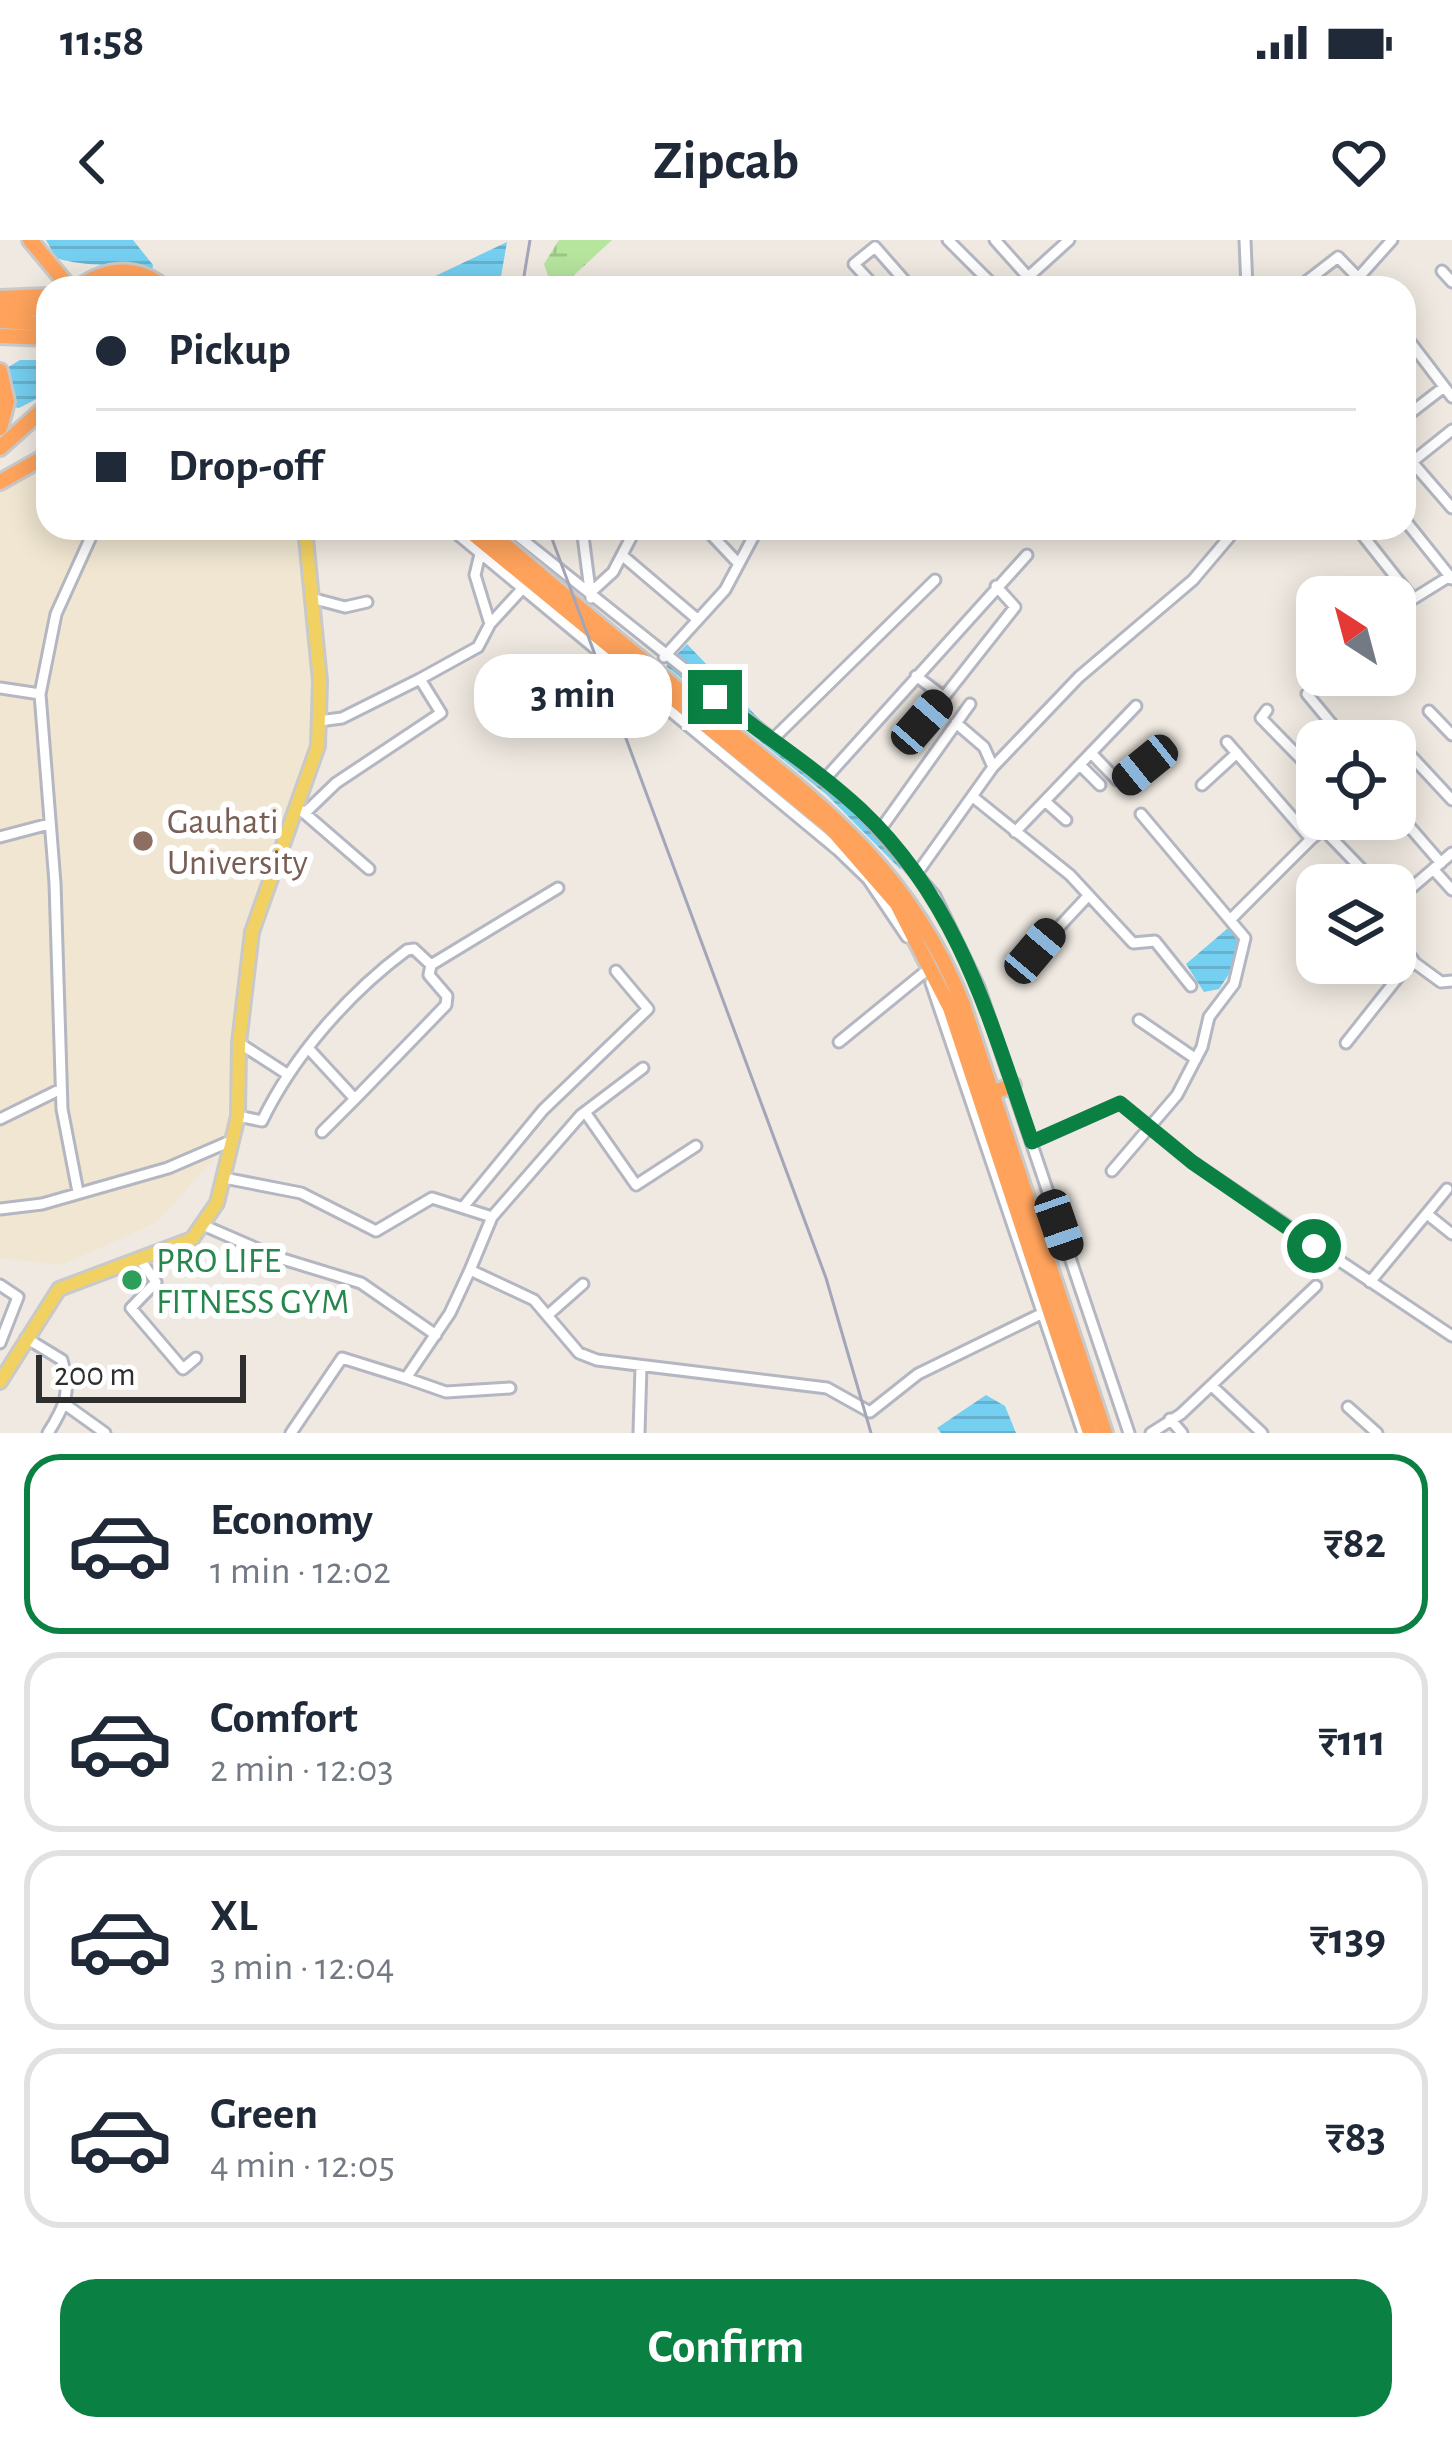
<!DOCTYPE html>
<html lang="en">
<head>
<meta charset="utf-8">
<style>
  body { margin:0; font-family:"Alegreya Sans",sans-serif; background:#f2f2f3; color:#1f2937; height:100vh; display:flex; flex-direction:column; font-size:45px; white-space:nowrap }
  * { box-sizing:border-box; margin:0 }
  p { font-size:39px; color:#747a83 }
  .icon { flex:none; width:66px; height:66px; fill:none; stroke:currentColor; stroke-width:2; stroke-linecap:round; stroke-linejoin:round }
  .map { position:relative; height:1193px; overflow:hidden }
  .panel { display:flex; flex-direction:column; background:#fff; flex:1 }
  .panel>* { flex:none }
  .banner { position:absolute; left:36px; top:36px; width:1380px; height:264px; border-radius:36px; box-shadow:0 6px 30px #0003; display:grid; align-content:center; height:264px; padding:0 60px; background:#fff }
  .needle { width:78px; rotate:324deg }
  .tools { position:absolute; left:1296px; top:336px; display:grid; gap:24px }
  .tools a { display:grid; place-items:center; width:120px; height:120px; border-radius:24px; background:#fff; box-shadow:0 6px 30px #0003; font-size:60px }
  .scale { position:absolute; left:36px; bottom:30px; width:210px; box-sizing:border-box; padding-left:12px; border:6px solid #2e2e2e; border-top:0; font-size:33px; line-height:42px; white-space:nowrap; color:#2e2e2e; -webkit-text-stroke:9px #fff; paint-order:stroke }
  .end { position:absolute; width:54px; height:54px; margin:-27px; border:15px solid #0b8043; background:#fff; box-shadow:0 0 0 6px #fff }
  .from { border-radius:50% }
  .bubble { position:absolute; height:84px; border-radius:36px; background:#fff; box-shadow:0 6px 30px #0003; font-size:39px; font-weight:600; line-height:84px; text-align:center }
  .car { position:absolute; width:36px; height:72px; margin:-36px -18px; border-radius:15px; box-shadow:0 0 9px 3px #0007; background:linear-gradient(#222 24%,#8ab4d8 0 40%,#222 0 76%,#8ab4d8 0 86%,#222 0) }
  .banner b { display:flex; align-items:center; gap:42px; height:114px; font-size:45px }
  .banner b+b { border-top:3px solid #e0e1e3 }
  .banner i { width:30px; height:30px; background:#1f2937 }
  ul { padding:21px 0 0; list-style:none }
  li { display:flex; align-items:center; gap:36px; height:180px; margin:0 24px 18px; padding:0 36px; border:6px solid #e0e1e3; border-radius:36px }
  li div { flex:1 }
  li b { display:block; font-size:45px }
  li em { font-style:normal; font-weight:600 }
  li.active { border-color:#0b8043 }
  li>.icon { width:108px; height:108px; stroke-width:1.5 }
  .primary-button { display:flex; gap:24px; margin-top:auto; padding:24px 60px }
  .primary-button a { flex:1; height:138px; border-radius:36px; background:#0b8043; color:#fff; font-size:48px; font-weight:600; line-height:138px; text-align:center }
  .status { display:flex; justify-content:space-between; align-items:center; height:84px; padding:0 60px; background:#fff; direction:ltr }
  .status svg { height:33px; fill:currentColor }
  header { display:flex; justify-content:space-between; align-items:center; height:156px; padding:0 60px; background:#fff; font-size:54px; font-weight:600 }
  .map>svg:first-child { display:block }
</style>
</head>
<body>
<div class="status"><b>11:58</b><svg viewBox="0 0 49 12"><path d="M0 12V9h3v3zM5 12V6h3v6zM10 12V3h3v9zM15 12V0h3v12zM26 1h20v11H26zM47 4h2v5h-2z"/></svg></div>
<header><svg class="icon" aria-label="back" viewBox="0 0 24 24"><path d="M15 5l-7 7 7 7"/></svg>Zipcab<svg class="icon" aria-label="heart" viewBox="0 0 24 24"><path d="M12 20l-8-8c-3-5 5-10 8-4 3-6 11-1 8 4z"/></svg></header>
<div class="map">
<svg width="1452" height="1193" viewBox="0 0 1452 1193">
  <defs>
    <pattern id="wetland-marsh" width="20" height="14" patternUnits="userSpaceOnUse" patternTransform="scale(3)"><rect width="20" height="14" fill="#b6e59e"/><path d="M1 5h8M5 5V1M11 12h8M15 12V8" fill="none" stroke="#9dc588"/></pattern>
    <pattern id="water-rules" width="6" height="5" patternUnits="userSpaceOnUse" patternTransform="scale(3)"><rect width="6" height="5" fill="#75cff0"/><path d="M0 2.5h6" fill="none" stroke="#66b2ce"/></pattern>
  </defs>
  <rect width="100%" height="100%" fill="#efe9e1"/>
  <path fill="#f0e6d1" d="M48,220V288H305L318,506L252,692L228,903L157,982L62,1025L0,1018V248Z"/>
  <path fill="url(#wetland-marsh)" d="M559,0H612L560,48H552L544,24Z"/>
  <path fill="url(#water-rules)" d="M46,0H133L153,25L152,31C119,22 88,28 56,18Z
    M507,2L499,48H410Z
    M20,120H48V153L19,168L0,165V132Z
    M687,404L794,515L812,523L910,620L900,629L827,555L666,426Z
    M1228,688L1238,697L1235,725L1219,749L1204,752L1186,724Z
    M986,1155L1005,1166L1016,1193H941L937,1188Z"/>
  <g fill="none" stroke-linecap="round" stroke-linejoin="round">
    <g stroke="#b4b7c1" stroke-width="15">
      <path id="minor" d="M948,0L996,48
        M995,0L1028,37
        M1245,0L1247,48
        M1442,31L1452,42
        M1358,38L1392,0
        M876,48L854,24L875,7L911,48
        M1016,48L1069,0
        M1298,48L1338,17L1368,48
        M1404,94L1452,157
        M1404,178L1444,147
        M1412,222L1452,190
        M1404,229L1412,222L1452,268
        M1404,279L1452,339
        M450,288L839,611L868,639L907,697
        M508,288L860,569L935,656L979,747L1129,1193
        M582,288L591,358
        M705,288L739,324
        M1357,288L1413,359L1450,336
        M480,314L475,335L490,384
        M623,316L697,379
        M590,353L613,332L636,288
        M311,358L345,367L367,362
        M664,417L725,350L758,288
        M916,436L944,457L1015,367L996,346
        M420,439L478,407L490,384L522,349
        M0,448L40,454
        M1307,454L1346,501
        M1267,470L1261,478L1305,523L1317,522
        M1429,471L1452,495
        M922,481L944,457
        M1386,489L1452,560
        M772,500L935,340
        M1227,502L1311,599L1231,679
        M1092,514L1117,540L1126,541L1145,525
        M1081,526L1100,545
        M993,527L1079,437L1193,340L1237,288
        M824,540L1027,315
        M1202,545L1237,513
        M973,557L1070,635L1133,703L1155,701L1191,746
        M1046,562L1066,580
        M1395,570L1441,623
        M302,571L369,629
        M305,573L336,543L441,473L420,439L342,478L319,481
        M880,590L970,464
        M1015,592L1136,466
        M0,597L49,584
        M1311,599L1323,589L1377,645
        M1433,629L1452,650
        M918,632L993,527L984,507L956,483
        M1395,662L1452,613
        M1395,694L1415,723
        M1019,730L1088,656
        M931,743L1083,1193
        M1139,780L1196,819
        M839,802L926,731
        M239,803L287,834
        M1346,803L1407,726L1415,723L1441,742L1452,741
        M308,808L355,859L322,892
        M355,859L446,765L447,756L429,735L431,725
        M585,872L636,945L696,906
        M238,876L262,881C294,815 349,753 407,710L414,709L431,725L558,648
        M0,879L61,849
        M1032,902L1120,863L1192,922L1452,1096
        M1112,931L1177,855L1202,807L1209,777L1234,744L1245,698L1141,574
        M224,938L301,953L376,991L432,958L492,977L470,1030L534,1060L579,1113L597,1120L827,1148L870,1172L918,1134L1043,1073
        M78,952L62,869L55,643L40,454L56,374L95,288
        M464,966L543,870L648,769L616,731
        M0,969L42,964L168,928L233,900
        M1427,974L1452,994
        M492,977L581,875L643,828
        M205,986L276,1017L361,1043L436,1095
        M139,1018L156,1042L131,1068L183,1129L196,1118
        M1370,1042L1447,949
        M0,1045L18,1057L0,1103
        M548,1075L583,1044
        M26,1098L62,1120C71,1151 66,1165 48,1193
        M406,1138L446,1152L510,1148
        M1212,1146L1262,1193
        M66,1165L105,1193
        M1348,1167L1377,1193
        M1170,1179L1182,1193
        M291,1193L342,1118L406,1138L450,1073L470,1030
        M639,1193L641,1126
        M1151,1193L1181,1174L1316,1046"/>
    </g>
    <g stroke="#c9c9c9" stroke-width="18">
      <path id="major" d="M0,1142L59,1049L192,999L217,963L238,876L239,803L252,692L318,506L320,441L305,288"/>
    </g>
    <g stroke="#c9c9c9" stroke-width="20">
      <path id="highway" d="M30,0L70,48
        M78,48C107,27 137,25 165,48
        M0,58L48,56
        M0,72L48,67
        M0,81L48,84
        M0,96L48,98
        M0,131L7,162L0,188
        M0,208L48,165
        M0,242L48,215
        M466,288L829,586L897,664L950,768L1090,1193
        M485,288C555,348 626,407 697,465C810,556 906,622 962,762L1105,1193
        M992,853L1013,845"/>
    </g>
    <use href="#minor" stroke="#fff" stroke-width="9"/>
    <use href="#major" stroke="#f2d163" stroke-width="12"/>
    <use href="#highway" stroke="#ffa35c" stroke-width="14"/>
    <path stroke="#a3a6b8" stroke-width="3" d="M522,48L530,0
      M548,288L826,1038L871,1193"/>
  </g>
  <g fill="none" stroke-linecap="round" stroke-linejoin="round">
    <path stroke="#0b8043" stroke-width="15" d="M715,457C763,495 816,528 861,570C958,661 990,780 1032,902L1120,863L1192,922L1314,1006"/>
  </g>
  <circle fill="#8d6e63" stroke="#fff" stroke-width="4.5" cx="143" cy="601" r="12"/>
  <circle fill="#2e9e5b" stroke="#fff" stroke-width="4.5" cx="132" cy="1040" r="12"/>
  <g text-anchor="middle" stroke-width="12" stroke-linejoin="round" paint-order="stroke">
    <g font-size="36" fill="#785e54" stroke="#fff" text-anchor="start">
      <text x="167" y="593">Gauhati<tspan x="167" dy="41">University</tspan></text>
    </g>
    <g font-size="36" fill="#27864d" stroke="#fff" text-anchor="start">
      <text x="156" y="1032">PRO LIFE<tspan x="156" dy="41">FITNESS GYM</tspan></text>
    </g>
  </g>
</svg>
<div class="tools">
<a><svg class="needle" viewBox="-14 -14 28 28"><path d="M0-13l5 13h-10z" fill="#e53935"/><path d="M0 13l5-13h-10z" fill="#747a83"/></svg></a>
<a><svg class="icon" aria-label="locate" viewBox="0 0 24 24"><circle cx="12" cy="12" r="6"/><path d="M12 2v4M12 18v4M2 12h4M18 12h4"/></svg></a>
<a><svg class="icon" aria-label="layers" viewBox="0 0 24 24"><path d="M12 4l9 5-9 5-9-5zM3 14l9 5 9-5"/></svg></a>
</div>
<div class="scale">200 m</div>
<i class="end from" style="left:1314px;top:1006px"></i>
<i class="end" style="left:715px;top:457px"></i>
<div class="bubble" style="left:474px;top:414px;width:198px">3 min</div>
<i class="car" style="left:922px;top:482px;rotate:41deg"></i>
<i class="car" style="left:1145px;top:525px;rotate:231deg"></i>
<i class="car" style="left:1035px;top:711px;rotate:40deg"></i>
<i class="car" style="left:1059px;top:985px;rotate:161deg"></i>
<div class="banner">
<b><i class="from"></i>Pickup</b>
<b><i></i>Drop-off</b>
</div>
</div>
<section class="panel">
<ul>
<li class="active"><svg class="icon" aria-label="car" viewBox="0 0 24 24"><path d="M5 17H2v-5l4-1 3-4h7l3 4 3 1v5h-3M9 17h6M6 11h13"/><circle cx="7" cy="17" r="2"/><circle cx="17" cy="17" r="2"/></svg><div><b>Economy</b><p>1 min · 12:02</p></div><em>₹82</em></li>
<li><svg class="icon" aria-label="car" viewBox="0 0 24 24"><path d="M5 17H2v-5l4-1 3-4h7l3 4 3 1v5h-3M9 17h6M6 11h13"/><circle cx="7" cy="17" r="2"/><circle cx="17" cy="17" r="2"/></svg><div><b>Comfort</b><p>2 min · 12:03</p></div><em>₹111</em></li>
<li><svg class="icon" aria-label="car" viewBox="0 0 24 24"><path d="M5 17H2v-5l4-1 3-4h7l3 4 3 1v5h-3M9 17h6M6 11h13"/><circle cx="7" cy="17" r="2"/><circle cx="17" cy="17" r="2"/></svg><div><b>XL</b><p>3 min · 12:04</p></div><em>₹139</em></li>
<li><svg class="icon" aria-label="car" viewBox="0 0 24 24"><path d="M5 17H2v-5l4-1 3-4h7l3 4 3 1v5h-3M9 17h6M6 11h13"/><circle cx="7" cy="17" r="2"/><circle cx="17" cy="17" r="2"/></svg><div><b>Green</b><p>4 min · 12:05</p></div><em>₹83</em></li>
</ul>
<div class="primary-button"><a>Confirm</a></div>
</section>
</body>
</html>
